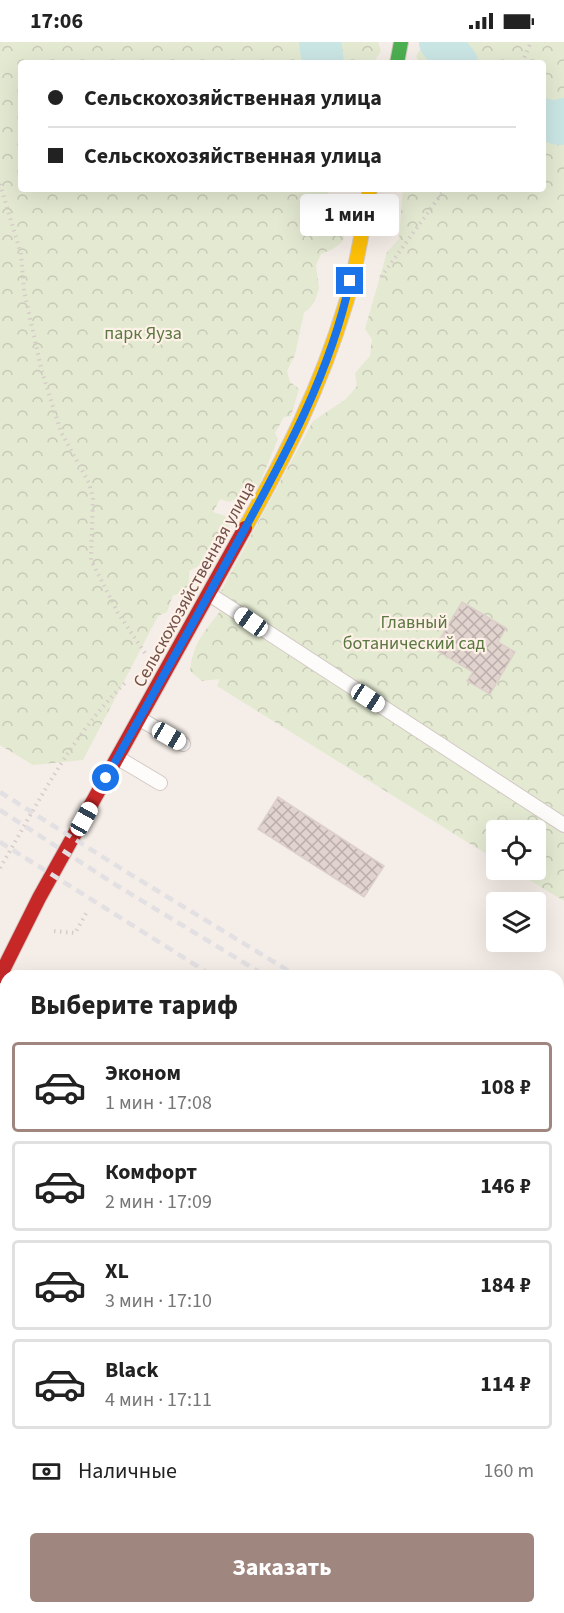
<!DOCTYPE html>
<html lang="ru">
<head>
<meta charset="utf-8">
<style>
  body { margin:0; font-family:"Source Sans 3",sans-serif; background:#f2f2f2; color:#222; height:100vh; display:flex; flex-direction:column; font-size:22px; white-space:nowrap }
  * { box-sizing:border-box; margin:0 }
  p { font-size:20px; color:#767676 }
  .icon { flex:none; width:33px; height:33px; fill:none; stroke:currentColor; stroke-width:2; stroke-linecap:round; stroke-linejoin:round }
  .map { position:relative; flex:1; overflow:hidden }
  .details { position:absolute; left:0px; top:928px; width:564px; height:644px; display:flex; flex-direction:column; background:#fff; border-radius:18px 18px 0 0; box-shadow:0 6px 24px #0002 }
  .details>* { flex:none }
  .top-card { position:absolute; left:18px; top:18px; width:528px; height:132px; border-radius:6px; box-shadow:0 6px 24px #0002; display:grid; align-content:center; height:132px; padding:0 30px; background:#fff }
  .buttons { position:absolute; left:486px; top:778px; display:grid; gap:12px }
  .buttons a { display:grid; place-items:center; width:60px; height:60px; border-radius:6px; background:#fff; box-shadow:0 6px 24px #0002; font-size:30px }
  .end { position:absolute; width:27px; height:27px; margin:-14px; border:8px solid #1a73e8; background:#fff; box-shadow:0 0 0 3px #fff }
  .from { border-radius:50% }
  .bubble { position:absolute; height:42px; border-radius:6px; background:#fff; box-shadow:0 6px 24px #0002; font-size:20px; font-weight:700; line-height:42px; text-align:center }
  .car { position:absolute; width:18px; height:36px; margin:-18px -9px; border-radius:8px; box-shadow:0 0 4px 2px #0007; background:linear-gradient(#fff 24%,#345 0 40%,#fff 0 76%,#345 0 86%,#fff 0) }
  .top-card b { display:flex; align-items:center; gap:21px; height:57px; font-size:22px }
  .top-card b+b { border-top:2px solid #e0e0e0 }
  .top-card i { width:15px; height:15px; background:#222 }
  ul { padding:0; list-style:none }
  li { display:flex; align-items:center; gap:18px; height:90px; margin:0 12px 9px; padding:0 18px; border:3px solid #e0e0e0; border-radius:6px }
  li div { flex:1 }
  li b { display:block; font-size:22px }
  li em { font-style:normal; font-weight:700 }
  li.on { border-color:#9f8780 }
  li>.icon { width:54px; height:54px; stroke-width:1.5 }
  h2 { padding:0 30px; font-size:27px; line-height:72px }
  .pay { display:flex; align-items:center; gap:15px; height:66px; padding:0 30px; font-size:22px }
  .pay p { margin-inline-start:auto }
  .primary-button { display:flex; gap:12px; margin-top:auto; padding:12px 30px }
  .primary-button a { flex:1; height:69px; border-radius:6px; background:#9f8780; color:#fff; font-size:24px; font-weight:700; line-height:69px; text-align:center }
  .status { display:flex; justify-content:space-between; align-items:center; height:42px; padding:0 30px; background:#fff; direction:ltr }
  .status svg { height:16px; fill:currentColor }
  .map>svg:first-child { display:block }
</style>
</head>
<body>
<div class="status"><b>17:06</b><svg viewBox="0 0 49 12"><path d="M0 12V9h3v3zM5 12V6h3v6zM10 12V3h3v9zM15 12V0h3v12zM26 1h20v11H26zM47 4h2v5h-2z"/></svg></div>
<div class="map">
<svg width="564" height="1571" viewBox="0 0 564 1571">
  <defs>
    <pattern id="grass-dots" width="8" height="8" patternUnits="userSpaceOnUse" patternTransform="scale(1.5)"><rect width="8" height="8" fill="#e4ead2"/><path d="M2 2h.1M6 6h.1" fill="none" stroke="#c7cab6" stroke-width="1.8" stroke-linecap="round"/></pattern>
    <pattern id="forest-crowns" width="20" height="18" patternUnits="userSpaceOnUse" patternTransform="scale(1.5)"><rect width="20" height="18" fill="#e4ead2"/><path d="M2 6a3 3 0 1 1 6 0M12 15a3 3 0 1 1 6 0" fill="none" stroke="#c7cab6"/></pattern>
    <pattern id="building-cross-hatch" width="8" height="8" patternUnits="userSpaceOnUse" patternTransform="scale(1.5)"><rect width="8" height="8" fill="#e1d4cf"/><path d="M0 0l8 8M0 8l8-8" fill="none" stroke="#bbaeaa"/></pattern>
  </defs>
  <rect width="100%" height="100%" fill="#f5ede7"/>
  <path fill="url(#grass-dots)" d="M6,987V1163L0,1158V1001Z
    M558,1180L564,1184V1484L558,1482Z"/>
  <path fill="url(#forest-crowns)" d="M0,0H378L381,9L373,21H21V147H329C321,163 335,177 346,188L343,199L333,207L321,212L316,223L319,246L315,259L308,268L304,270L295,313L287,329L290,340L299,347L291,374L284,375L275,391L278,397L257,448L229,460L220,457L213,470L225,474L231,481L219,502L209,507L202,522L189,529V542L183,551L173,553L167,570L158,574L83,718L33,723L0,703Z
    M425,0H564V859L513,828H536V789H496V818L217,644L220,637L202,639L190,629C193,601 204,590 221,568L220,551L313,379L346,357L357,344L355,331L370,314L372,297L365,287L387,210L399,197L403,147H543V21H419L416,14Z"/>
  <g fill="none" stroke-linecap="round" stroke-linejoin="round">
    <path stroke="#cae6e4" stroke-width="42" d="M320,0L323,21
      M440,0L457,21
      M543,77L559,82L564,77"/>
  </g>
  <path fill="url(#building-cross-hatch)" stroke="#ddcfca" stroke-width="1.5" d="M462,560L506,586L498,600L515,610L490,652L467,639L473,630L434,607Z
    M278,755L384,824L364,855L258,787Z"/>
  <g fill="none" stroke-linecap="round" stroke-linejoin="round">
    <g stroke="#d4c9c4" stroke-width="16">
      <path id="lane" d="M209,552L564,783
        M140,677L183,702
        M118,716L160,741"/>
    </g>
    <g stroke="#d4c9c4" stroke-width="16">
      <path id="fast" d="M397,21L401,0
        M558,1554L564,1557"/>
    </g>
    <g stroke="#d4c9c4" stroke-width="16">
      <path id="slow" d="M245,486C286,413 320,346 345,264C357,227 362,186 370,147
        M0,1249L6,1254
        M0,1271L6,1276
        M558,1524L564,1526
        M391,1566L399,1571
        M357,1571L360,1566"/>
    </g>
    <g stroke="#d4c9c4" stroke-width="16">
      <path id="jam" d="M0,934L39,856L245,486
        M0,1187L6,1192
        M478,1566L486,1571"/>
    </g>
    <path stroke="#d6ccc9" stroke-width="4" stroke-dasharray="1.5 4.5" stroke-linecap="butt" d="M522,21L531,0
      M0,142L21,212L24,249L42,330L61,390L89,441L93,456L91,518L118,571L145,611
      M381,235L445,147
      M0,826C38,761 71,694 125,641
      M54,889L75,891L88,868
      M0,983L6,971
      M217,1566L220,1571
      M232,1566L235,1571"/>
    <use href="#lane" stroke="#fefcfb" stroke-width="14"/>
    <use href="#fast" stroke="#4caf50" stroke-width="14"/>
    <use href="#slow" stroke="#ffc107" stroke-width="14"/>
    <use href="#jam" stroke="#c62828" stroke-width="14"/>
    <path stroke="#e2e0e3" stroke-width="4.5" stroke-dasharray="9 6" stroke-linecap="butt" d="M0,750L125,829L297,934
      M0,768L116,843L266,934
      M0,800L213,934
      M558,1094L564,1098
      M558,1114L564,1118
      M558,1149L564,1153"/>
  </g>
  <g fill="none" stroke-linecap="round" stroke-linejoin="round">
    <path stroke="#1a73e8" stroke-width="8" d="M106,736C150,658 194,580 237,501C283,417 330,333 350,239"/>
  </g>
  <g text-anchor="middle" stroke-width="4.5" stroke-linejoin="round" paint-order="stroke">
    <g font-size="18" fill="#5b7742" stroke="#fef1e7">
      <text x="143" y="297">парк Яуза</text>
      <text x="414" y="586">Главный<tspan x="414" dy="21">ботанический сад</tspan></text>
    </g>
    <g font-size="18" fill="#715049" stroke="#fef1e7">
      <text transform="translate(194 542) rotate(-61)" y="6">Сельскохозяйственная улица</text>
    </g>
  </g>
</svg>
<div class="buttons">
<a><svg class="icon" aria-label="locate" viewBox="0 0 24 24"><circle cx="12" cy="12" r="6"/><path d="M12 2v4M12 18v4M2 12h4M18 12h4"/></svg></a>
<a><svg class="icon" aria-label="layers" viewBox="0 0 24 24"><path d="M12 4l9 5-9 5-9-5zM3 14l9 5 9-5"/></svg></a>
</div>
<i class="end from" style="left:106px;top:736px"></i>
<i class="end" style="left:350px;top:239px"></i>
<div class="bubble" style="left:300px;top:152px;width:99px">1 мин</div>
<i class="car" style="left:251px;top:580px;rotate:305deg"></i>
<i class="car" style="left:368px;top:656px;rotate:123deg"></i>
<i class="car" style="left:169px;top:694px;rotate:120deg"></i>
<i class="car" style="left:84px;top:777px;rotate:29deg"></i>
<div class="top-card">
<b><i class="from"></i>Сельскохозяйственная улица</b>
<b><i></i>Сельскохозяйственная улица</b>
</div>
<section class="details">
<h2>Выберите тариф</h2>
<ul>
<li class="on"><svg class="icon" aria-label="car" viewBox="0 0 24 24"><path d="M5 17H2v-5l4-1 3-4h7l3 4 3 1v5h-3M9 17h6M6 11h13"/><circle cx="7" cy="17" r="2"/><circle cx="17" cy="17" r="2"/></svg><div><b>Эконом</b><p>1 мин · 17:08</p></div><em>108 ₽</em></li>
<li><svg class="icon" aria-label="car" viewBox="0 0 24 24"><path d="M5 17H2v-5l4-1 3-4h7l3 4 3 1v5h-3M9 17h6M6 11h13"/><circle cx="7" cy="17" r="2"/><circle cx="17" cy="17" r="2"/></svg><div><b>Комфорт</b><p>2 мин · 17:09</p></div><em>146 ₽</em></li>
<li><svg class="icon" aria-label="car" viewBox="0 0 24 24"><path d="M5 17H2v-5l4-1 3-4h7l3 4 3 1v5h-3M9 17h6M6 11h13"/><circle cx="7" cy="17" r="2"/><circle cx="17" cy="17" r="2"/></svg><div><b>XL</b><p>3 мин · 17:10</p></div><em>184 ₽</em></li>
<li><svg class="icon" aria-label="car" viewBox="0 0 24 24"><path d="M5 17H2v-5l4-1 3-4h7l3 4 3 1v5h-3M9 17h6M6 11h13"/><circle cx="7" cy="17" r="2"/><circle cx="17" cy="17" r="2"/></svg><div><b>Black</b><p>4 мин · 17:11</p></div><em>114 ₽</em></li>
</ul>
<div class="pay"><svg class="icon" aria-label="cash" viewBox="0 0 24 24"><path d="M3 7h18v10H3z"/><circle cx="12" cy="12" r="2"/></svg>Наличные<p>160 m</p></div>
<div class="primary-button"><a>Заказать</a></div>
</section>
</div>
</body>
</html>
